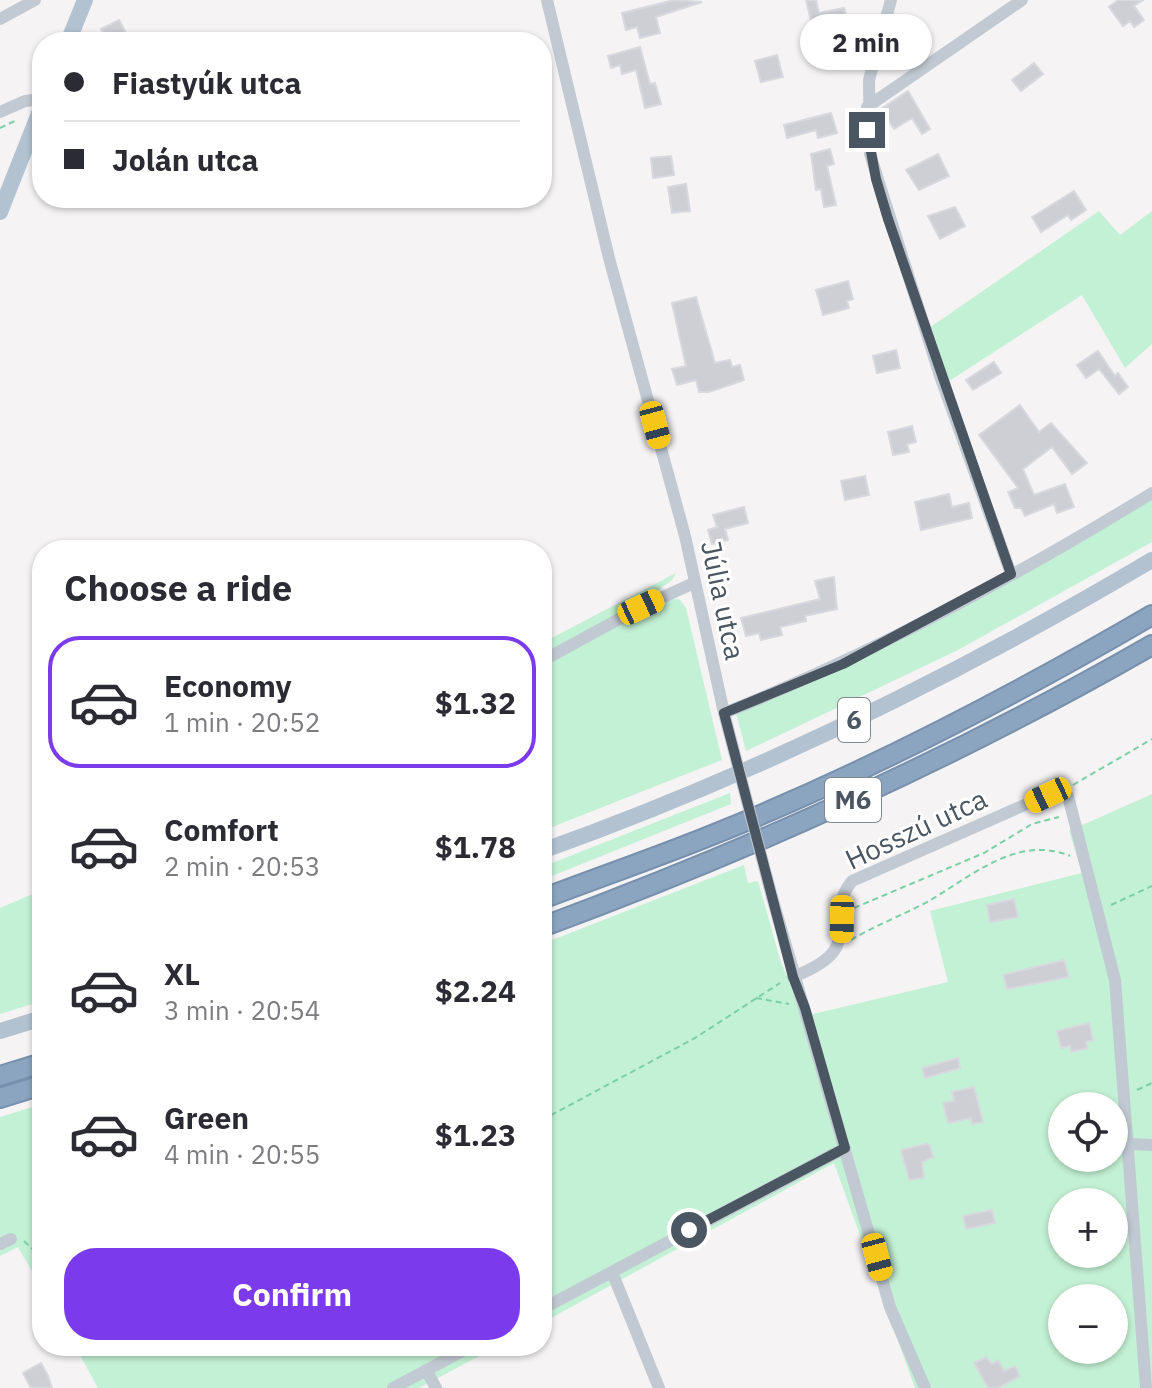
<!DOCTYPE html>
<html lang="en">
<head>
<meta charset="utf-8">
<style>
  body { margin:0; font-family:"IBM Plex Sans",sans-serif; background:#f2f2f3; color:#2b2b33; height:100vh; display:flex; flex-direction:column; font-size:30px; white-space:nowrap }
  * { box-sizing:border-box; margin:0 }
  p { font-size:26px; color:#7c7c81 }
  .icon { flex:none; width:44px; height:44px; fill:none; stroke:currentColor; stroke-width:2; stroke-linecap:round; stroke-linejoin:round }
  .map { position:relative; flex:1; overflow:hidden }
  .panel { position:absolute; left:32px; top:540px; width:520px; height:816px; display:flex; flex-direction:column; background:#fff; border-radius:32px; box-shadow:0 2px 6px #0004 }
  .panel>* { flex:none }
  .hud { position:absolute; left:32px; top:32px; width:520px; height:176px; border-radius:32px; box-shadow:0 2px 6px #0004; display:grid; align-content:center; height:176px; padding:0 32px; background:#fff }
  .fabs { position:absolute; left:1048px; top:1092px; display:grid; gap:16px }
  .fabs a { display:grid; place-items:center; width:80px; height:80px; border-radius:50%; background:#fff; box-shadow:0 2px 6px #0004; font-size:40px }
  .end { position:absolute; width:36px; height:36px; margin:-18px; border:10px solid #4a5661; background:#fff; box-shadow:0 0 0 4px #fff }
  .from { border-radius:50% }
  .bubble { position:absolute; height:56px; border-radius:28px; background:#fff; box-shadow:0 2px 6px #0004; font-size:26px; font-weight:700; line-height:56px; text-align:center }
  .car { position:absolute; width:24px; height:48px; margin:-24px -12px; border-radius:10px; box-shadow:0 0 6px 2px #0007; background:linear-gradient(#f5c518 24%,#345 0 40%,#f5c518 0 76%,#345 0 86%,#f5c518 0) }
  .hud b { display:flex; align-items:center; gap:28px; height:76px; font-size:30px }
  .hud b+b { border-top:2px solid #e1e1e2 }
  .hud i { width:20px; height:20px; background:#2b2b33 }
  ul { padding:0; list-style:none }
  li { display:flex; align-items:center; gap:24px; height:132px; margin:0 16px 12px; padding:0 16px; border:4px solid transparent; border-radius:32px }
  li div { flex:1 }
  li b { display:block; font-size:30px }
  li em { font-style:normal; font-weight:700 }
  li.on { border-color:#7c3aed }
  li>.icon { width:72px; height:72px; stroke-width:1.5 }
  h2 { padding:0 32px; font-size:36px; line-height:96px }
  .primary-button { display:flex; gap:16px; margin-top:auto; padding:16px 32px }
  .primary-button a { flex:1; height:92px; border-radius:32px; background:#7c3aed; color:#fff; font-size:32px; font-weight:700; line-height:92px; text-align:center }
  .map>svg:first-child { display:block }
</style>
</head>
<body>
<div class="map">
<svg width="1152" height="1388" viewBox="0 0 1152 1388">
  <rect width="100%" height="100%" fill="#f5f3f3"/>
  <path fill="#c3f1d5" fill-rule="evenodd" d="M1099,211L1120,235L1152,211V344L1125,368L1082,295L946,383L929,328Z
    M1152,493V542L958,650L746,751L736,713L823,674Z
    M676,573L672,580L644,600L679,599L686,608L722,760L542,831V643Z
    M730,793L731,804L542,880V867Z
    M1152,794V1388H915L834,1163L542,1323V944L744,865L748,883L758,881L781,963L805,1016L948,982L930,911L1082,873L1069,831ZM1062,1106H1114V1158H1062ZM1062,1202H1114V1254H1062ZM1062,1298H1114V1350H1062Z
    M42,890V1001L0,1014V908Z
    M42,1104V1289L18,1247L0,1256V1117Z
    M75,1346H498L419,1388H98Z"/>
  <path fill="#cdcfd5" stroke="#d7d9de" stroke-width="2" d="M674,0L702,2L656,17L660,33L640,38L637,27L626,30L622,13Z
    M806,0H816L819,13L844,8L849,27L843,29L850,61L822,67Z
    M1118,0H1143L1134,6L1144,20L1134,27L1130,21L1123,26L1109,7Z
    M119,20L131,42H109L101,29Z
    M640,47L650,84L655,83L661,104L645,108L636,70L622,74L620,65L611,68L608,56Z
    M777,55L783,77L761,82L755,61Z
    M1034,63L1043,74L1021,91L1012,80Z
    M908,91L930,129L922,134L912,118L894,129L881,109Z
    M831,113L837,133L818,138L816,130L787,138L784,125Z
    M830,149L834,164L827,166L836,205L824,207L821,189L816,190L811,154Z
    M938,154L949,176L919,190L906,170Z
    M671,156L674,175L653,178L651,158Z
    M686,184L690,211L672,213L668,187Z
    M1074,191L1086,210L1071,220L1068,215L1041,232L1032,217Z
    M955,207L965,226L940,239L928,216Z
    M848,281L853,299L847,301L849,308L823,315L816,290Z
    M696,297L715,363L730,360L732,367L740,365L744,380L709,392H699L696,380L677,385L672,369L686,366L672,303Z
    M896,350L900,368L877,373L873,356Z
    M1098,351L1115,376L1118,373L1128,387L1119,394L1099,369L1086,378L1077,365Z
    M994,362L1001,373L973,390L966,380Z
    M1020,405L1039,432L1051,423L1087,463L1072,474L1052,447L1023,469L1034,495L1065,484L1074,507L1057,513L1054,504L1025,516L1021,508H1015L1008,492L1018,488L979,435Z
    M912,426L916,442L907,444L909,452L893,455L888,432Z
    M865,476L869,495L845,500L841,481Z
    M949,494L952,507L969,503L972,518L921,530L915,502Z
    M744,507L748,523L725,529L728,540L712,544L708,530L717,527L713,515Z
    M834,577L837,609L805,616L806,621L780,627L782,635L761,640L759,633L746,636L741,618L820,599L815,581Z
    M1014,899L1018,917L990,922L987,905Z
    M1064,960L1069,977L1007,989L1003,975Z
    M1089,1023L1093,1040L1086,1042L1088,1048L1071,1052L1070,1046L1061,1048L1057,1031Z
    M958,1058L960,1068L925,1078L922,1068Z
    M974,1087L983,1122L972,1124L971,1118L948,1123L943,1103L954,1101L952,1092Z
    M926,1144L930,1145L933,1157L922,1162L924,1178L909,1180L901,1150Z
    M992,1210L995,1223L966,1229L963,1216Z
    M986,1357L992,1364L998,1360L1004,1371L1015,1366L1020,1376L998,1388H988L974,1363Z
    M41,1363L48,1376L52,1388H31L23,1373Z"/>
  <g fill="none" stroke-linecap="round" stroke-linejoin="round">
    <g stroke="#7690ad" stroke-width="22">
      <path id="highway" d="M542,899C597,878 652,859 707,837C860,776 1010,698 1152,615
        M542,927C753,849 957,757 1152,645
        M0,1076L42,1063
        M0,1098L42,1085"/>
    </g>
    <path stroke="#7ad0a6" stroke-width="2" stroke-dasharray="6 4" stroke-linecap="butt" d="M0,128L17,120
      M1073,785L1152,739
      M1111,905L1152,886
      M854,908L984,853L1032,824L1059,817
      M851,940C876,925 903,915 929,901C970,877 1018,834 1070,856
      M756,998L789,1004
      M1137,1090L1152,1083
      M542,1120L695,1038L780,983
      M24,1241L42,1258"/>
    <path stroke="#c1cad2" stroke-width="12" d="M547,0L609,258L685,536L724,713C873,654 1015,577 1152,493
      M891,0L869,80L870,154L940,376L1011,574
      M0,19L35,0
      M867,107L1022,0
      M0,112L25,101L42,99
      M542,661L641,607L694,583
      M772,897L890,1307L925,1388
      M793,977C872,946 818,924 852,881L1054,792L1068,796L1115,980L1146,1388
      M1130,1144L1152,1145
      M0,1244L11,1239
      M612,1272L659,1388
      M542,1309L845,1148
      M426,1370L436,1388
      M393,1388L472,1346"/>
    <path stroke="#b3c2d1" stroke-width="16" d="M68,42L85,0
      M0,212L42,106
      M542,851C755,775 958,675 1152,560
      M0,1031L42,1018"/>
    <use href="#highway" stroke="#8ba5c1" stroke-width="18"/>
    <path stroke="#c1cad2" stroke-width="12" d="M724,713L772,897"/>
  </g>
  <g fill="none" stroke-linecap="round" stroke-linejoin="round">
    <path stroke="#4a5661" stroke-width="10" d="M689,1230L845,1148L805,1008L793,977L724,713L843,664L1011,574L888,219L876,179L867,130"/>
  </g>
  <g text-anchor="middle" stroke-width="6" stroke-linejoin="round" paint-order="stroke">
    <g fill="#fff" stroke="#808990" stroke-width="2">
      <rect x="838" y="698" width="32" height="44" rx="6"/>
      <rect x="825" y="778" width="56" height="44" rx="6"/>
    </g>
    <g font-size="26" font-weight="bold" fill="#4a5661">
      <text x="854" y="729">6</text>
      <text x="853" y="809">M6</text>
    </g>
    <g font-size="28" fill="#4a5661" stroke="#fff">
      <text transform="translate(723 600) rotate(78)" y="10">Júlia utca</text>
      <text transform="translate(916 829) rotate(-25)" y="10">Hosszú utca</text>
    </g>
  </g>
</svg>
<div class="fabs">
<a><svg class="icon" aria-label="locate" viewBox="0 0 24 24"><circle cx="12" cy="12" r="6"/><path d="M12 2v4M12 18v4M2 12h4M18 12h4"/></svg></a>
<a>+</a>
<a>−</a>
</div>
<i class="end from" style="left:689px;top:1230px"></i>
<i class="end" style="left:867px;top:130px"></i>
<div class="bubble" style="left:800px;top:14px;width:132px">2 min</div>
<i class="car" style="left:655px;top:425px;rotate:165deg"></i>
<i class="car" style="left:641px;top:607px;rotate:65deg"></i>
<i class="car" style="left:1048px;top:795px;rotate:245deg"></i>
<i class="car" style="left:842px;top:919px;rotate:181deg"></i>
<i class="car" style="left:877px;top:1257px;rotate:165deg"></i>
<div class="hud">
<b><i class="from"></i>Fiastyúk utca</b>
<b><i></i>Jolán utca</b>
</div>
<section class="panel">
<h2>Choose a ride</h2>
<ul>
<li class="on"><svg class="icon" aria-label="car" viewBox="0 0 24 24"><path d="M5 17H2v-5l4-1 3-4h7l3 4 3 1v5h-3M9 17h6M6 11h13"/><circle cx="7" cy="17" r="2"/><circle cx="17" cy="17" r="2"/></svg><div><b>Economy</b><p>1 min · 20:52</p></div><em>$1.32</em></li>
<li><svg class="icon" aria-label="car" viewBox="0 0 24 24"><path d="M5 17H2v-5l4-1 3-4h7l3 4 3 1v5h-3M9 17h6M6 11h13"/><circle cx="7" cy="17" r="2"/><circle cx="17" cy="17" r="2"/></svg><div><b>Comfort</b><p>2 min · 20:53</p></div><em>$1.78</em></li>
<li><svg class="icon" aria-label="car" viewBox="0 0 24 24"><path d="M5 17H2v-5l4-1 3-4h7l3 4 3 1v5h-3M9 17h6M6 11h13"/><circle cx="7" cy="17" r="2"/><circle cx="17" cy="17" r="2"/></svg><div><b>XL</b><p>3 min · 20:54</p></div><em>$2.24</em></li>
<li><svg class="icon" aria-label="car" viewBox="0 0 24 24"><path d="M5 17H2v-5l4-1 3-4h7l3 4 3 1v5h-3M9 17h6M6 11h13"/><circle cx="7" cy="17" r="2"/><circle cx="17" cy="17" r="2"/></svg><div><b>Green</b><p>4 min · 20:55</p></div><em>$1.23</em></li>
</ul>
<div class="primary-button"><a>Confirm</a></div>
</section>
</div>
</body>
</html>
